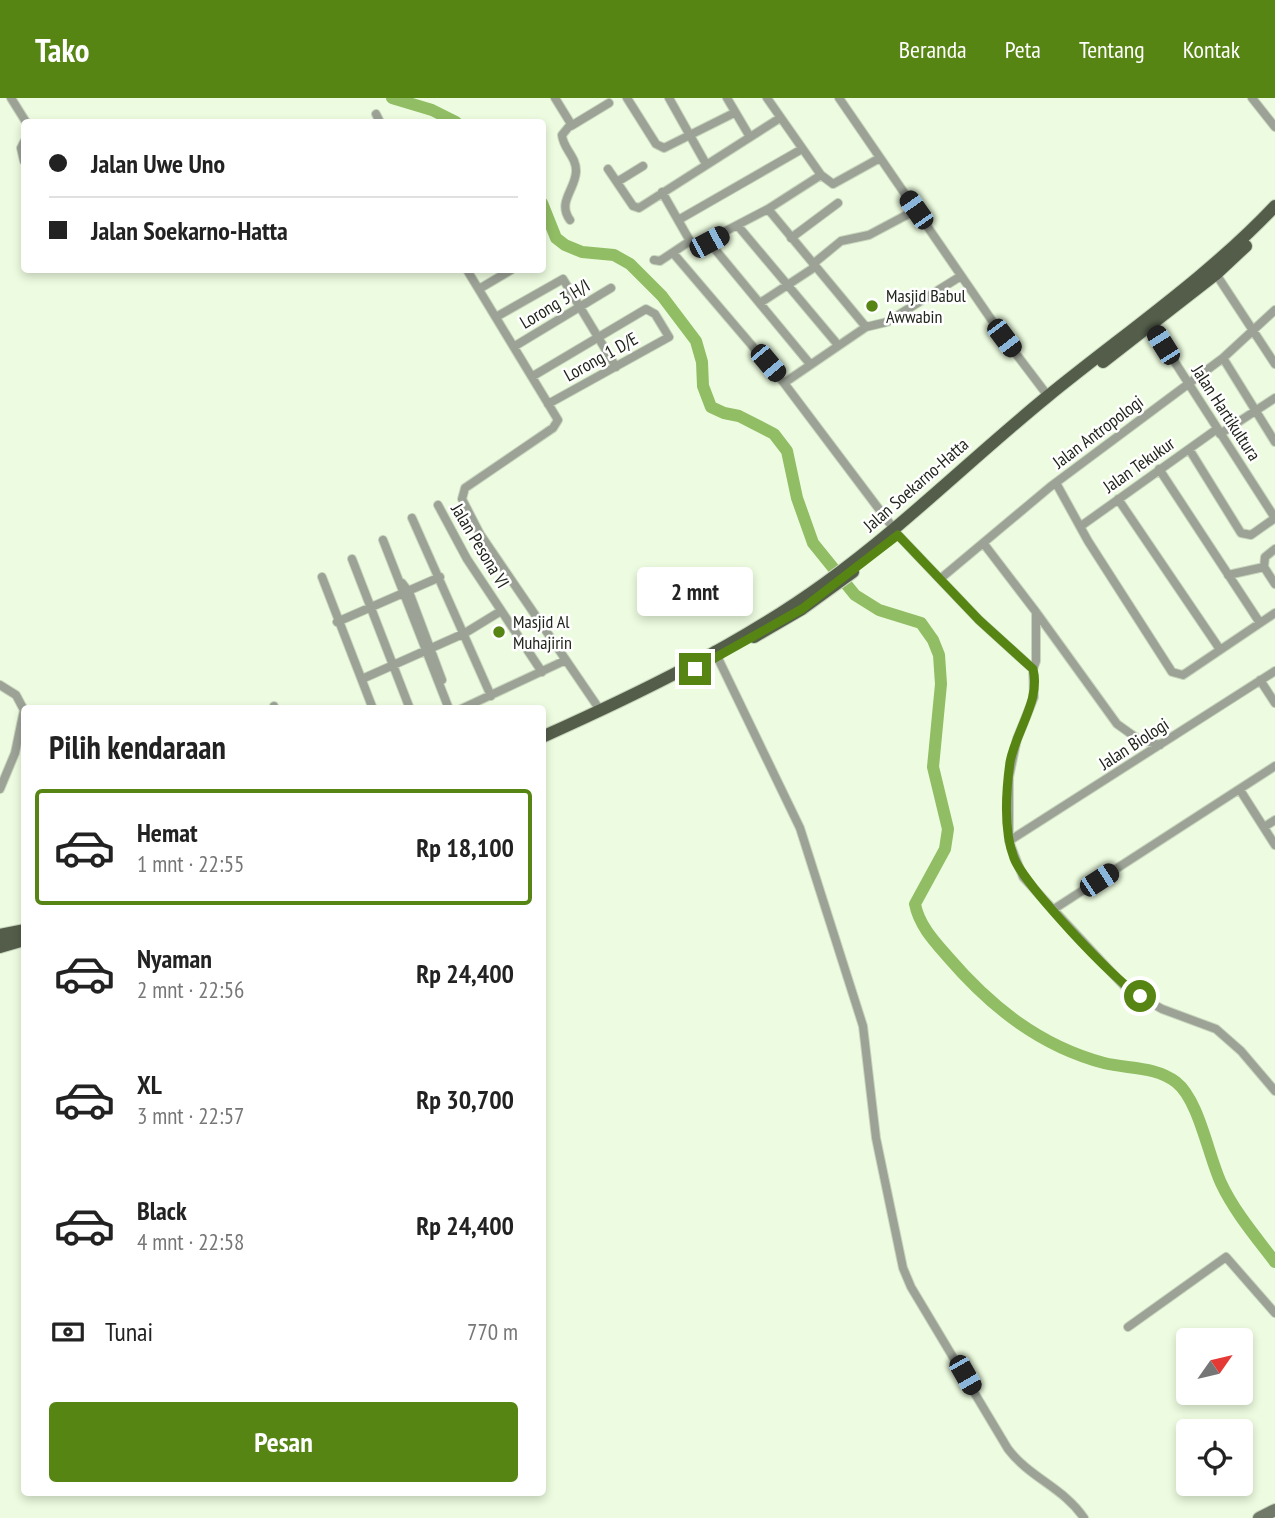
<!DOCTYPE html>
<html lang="id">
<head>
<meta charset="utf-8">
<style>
  body { margin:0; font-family:"PT Sans Narrow",sans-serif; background:#f6f6f6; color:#222; height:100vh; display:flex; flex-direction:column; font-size:26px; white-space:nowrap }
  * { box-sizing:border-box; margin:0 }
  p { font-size:23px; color:#767676 }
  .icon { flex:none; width:38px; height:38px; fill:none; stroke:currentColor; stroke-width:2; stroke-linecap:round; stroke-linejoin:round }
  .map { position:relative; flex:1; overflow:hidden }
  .details { position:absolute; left:21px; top:607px; width:525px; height:791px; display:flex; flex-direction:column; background:#fff; border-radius:7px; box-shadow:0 4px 10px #0003 }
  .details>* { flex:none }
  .hud { position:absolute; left:21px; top:21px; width:525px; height:154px; border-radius:7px; box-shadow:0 4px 10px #0003; display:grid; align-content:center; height:154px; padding:0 28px; background:#fff }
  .needle { width:46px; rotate:56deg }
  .fabs { position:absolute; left:1176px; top:1230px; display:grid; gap:14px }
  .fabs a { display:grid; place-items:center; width:77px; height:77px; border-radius:7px; background:#fff; box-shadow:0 4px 10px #0003; font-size:35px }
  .end { position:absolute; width:32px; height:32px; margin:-16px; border:9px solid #578514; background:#fff; box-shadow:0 0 0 4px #fff }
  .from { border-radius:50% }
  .bubble { position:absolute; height:49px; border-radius:7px; background:#fff; box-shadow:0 4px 10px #0003; font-size:23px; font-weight:700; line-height:49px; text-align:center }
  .car { position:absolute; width:21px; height:42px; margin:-21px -10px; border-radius:9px; box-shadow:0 0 5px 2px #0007; background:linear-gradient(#222 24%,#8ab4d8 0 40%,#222 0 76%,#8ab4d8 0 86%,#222 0) }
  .hud b { display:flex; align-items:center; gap:24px; height:66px; font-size:26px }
  .hud b+b { border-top:2px solid #e0e0e0 }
  .hud i { width:18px; height:18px; background:#222 }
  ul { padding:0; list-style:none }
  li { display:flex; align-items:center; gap:21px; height:116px; margin:0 14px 10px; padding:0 14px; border:4px solid transparent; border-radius:7px }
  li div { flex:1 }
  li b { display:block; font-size:26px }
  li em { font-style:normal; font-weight:700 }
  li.on { border-color:#578514 }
  li>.icon { width:63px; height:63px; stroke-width:1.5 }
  h2 { padding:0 28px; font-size:32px; line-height:84px }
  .pay { display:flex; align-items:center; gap:18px; height:77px; padding:0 28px; font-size:26px }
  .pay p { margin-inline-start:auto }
  .action { display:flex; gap:14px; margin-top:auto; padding:14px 28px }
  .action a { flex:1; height:80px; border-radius:7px; background:#578514; color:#fff; font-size:28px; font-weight:700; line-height:80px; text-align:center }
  header { display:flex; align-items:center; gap:42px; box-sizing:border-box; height:98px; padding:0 35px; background:#578514; color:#fff }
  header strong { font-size:33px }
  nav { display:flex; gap:38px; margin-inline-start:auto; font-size:24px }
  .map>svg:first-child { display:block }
</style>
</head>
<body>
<header>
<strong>Tako</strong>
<nav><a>Beranda</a><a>Peta</a><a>Tentang</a><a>Kontak</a></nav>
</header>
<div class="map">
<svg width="1275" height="1420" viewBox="0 0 1275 1420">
  <rect width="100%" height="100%" fill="#edfce0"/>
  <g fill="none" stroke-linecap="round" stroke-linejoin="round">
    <path stroke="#91bd64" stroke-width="12" d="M392,0L432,12L456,24
      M542,105L556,140L565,147L582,154L614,157L630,166L662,198L696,243L702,264L703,288L711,309L724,315L739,318L774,336L787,353L797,400L813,445L855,497L879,512L921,525L933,542L939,557L941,586L933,669L948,731L945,751L915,806C919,827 934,843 948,859C991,909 1040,948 1104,965C1128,971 1155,968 1176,984C1199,1002 1208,1057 1221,1085C1234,1113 1256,1139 1275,1164"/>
    <g stroke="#c8d5bd" stroke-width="10">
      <path id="street" d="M11,0L26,24
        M555,0L571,26L562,37C563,51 577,59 576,74C575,92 557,104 570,122
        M627,0L656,46L664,50L734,15
        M669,0L706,66
        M727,0L750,39
        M767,0L821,77L833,86L880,60
        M839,0L1004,240L1048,298
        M1252,0L1275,29
        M376,16L380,24
        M571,28L609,5
        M24,44L21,50L24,63
        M608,71L633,108L639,110L780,20
        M617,84L643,68
        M662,94L690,143L699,147L768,111L821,77
        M768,111L866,229L784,285
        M680,121L802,51
        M738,128L838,247
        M791,140L838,105
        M709,144L810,266
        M673,155L784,285L894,431
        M654,162L660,163L690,143
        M813,166L841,143L869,137L916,112
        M467,172L558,322L553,330L465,390L462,401L480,436L600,612
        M1214,173L1275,266
        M479,191L511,172
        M760,205L815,169
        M496,219L563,181L616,269
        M1151,227L1275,420L1251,437L1241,435L1189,351
        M866,229L887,224L961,178
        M515,248L611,190
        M1223,260L1275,344
        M533,278L646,211L655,216L669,239L548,306
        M1220,336L1275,300
        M1159,371L1260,525
        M1056,385L1088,443L1172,574L1183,577L1275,515
        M1118,401L1219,550
        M438,407L467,461L542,574
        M412,420L491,598
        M1081,428L1217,331
        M898,437L979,522L1033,571L1034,599L1017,641L1009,679V743L1023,779L1127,891L1162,911L1216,931L1241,953L1275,993
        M383,442L449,611
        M984,446L1036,514V563L1033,571
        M352,461L410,611
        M1264,469L1265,459L1275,451
        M1228,477L1264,469L1275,486
        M322,479L373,611
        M940,481L1050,389L1223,260L1275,212
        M402,485L409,494L442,582
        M1036,514L1117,626L1138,641L1160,647
        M337,524L440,479
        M714,552L800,730L863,928L876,1040L903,1170L911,1189L1008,1351C1030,1380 1064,1390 1084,1420
        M362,581L465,535L501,513
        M1260,582L1275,605
        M0,587L16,597L24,612L15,655L0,691
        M274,608L275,611
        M461,611L566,562
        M1240,692L1275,747
        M1264,729L1275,722
        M1009,743L1275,573
        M1054,811L1275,668
        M1128,1229L1226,1159L1275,1215"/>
    </g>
    <g stroke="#c8d5bd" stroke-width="14">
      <path id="secondary" d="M1259,1420L1275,1412"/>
    </g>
    <g stroke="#c8d5bd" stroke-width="14">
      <path id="primary" d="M1103,264L1216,176L1246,148
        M754,539L802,511L853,474
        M542,639C638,596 741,546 825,485C904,428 973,359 1048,298C1124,236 1208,179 1275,108
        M0,837L24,832
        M0,849L24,842"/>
    </g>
    <use href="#street" stroke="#9ca296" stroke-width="8"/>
    <use href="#secondary" stroke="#717a69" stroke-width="12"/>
    <use href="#primary" stroke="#535d49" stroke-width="12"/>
  </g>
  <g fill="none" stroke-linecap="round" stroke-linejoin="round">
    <path stroke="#578514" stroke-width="9" d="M695,571L802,511L898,437L979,522L1033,571C1041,602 1016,633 1010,664C1006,693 1003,732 1014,760C1024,786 1114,883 1140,898"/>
  </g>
  <g fill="#578514" stroke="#fff" stroke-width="2.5">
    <circle cx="872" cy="208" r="7"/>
    <circle cx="499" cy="534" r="7"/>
  </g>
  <g text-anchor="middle" stroke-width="5" stroke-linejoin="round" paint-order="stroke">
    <g font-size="18" fill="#21261c" stroke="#fff" text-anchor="start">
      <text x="886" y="204">Masjid Babul<tspan x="886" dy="21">Awwabin</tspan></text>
      <text x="513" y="530">Masjid Al<tspan x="513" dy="21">Muhajirin</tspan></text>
    </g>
    <g font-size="18" fill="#21261c" stroke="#fff">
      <text transform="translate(555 206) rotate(-31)" y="6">Lorong 3 H/I</text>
      <text transform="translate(601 259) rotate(-29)" y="6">Lorong 1 D/E</text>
      <text transform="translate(1226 315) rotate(57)" y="6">Jalan Hartikultura</text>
      <text transform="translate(1098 334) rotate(-37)" y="6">Jalan Antropologi</text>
      <text transform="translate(1139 367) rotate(-35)" y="6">Jalan Tekukur</text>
      <text transform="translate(916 387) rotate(-41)" y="6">Jalan Soekarno-Hatta</text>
      <text transform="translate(480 448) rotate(59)" y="6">Jalan Pesona VI</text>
      <text transform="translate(1134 646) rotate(-33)" y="6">Jalan Biologi</text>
    </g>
  </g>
</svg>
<div class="fabs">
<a><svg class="needle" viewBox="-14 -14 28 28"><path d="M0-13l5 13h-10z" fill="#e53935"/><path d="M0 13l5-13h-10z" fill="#767676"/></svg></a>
<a><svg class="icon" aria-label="locate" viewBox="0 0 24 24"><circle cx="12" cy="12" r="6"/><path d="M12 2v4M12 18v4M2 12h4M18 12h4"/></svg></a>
</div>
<i class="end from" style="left:1140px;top:898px"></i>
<i class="end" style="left:695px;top:571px"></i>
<div class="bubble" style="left:637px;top:469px;width:116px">2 mnt</div>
<i class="car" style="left:916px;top:112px;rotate:325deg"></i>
<i class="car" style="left:709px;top:144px;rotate:62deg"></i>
<i class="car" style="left:1004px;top:240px;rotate:143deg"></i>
<i class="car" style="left:1163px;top:247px;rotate:328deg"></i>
<i class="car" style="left:768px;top:265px;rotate:140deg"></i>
<i class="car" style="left:1099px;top:782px;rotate:57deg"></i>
<i class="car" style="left:965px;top:1277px;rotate:150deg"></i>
<div class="hud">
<b><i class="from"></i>Jalan Uwe Uno</b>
<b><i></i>Jalan Soekarno-Hatta</b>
</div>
<section class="details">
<h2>Pilih kendaraan</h2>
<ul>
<li class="on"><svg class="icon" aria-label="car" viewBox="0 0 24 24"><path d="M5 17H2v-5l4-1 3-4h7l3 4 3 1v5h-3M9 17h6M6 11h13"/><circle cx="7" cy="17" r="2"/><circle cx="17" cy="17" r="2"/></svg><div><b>Hemat</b><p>1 mnt · 22:55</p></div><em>Rp 18,100</em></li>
<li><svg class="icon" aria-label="car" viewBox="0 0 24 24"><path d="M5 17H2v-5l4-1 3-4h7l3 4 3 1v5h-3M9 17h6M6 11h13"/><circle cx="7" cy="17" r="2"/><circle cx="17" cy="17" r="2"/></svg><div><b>Nyaman</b><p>2 mnt · 22:56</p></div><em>Rp 24,400</em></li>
<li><svg class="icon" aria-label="car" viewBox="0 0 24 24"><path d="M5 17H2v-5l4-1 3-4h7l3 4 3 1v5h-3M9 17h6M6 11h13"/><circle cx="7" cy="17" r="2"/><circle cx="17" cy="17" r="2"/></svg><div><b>XL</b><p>3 mnt · 22:57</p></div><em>Rp 30,700</em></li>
<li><svg class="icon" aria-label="car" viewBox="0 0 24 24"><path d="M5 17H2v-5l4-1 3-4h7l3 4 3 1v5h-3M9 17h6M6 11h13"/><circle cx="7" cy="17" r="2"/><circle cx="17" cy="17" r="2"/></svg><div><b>Black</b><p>4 mnt · 22:58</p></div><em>Rp 24,400</em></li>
</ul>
<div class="pay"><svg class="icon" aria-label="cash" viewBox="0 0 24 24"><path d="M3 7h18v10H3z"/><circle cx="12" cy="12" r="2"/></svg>Tunai<p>770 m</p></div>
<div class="action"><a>Pesan</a></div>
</section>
</div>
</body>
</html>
